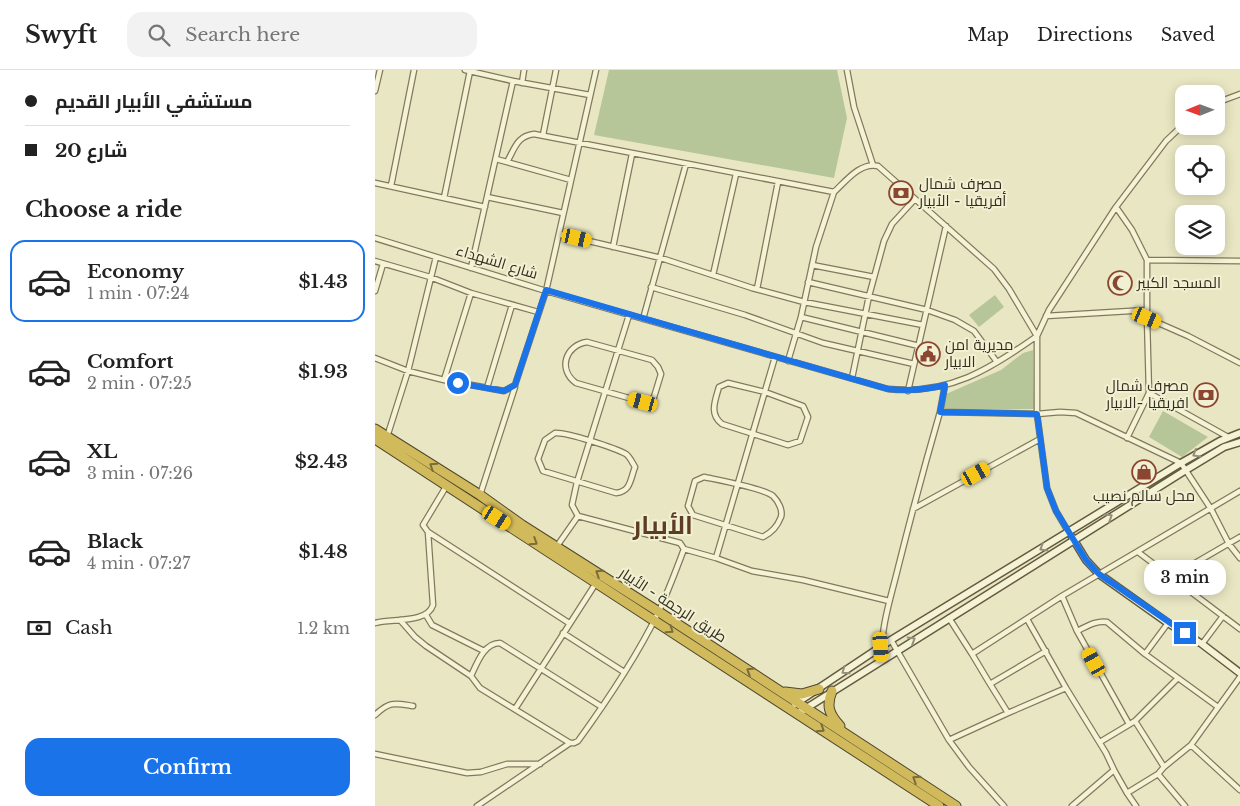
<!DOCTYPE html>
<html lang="en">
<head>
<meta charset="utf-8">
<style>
  body { margin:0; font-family:"Libre Baskerville",Cairo,serif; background:#f2f2f2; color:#222; height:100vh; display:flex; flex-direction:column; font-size:19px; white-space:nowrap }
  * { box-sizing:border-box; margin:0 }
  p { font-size:16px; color:#767676 }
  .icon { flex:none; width:28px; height:28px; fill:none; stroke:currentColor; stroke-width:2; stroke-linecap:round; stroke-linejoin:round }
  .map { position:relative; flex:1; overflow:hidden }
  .details { display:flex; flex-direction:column; background:#fff; width:375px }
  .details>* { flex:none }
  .guide { display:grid; align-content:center; height:110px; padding:0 25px; background:#fff }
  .needle { width:32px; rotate:269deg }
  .fabs { position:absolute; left:800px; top:15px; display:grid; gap:10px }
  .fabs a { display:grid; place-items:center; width:50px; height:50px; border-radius:10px; background:#fff; box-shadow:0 2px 12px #0003; font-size:25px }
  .end { position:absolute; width:22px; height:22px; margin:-11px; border:6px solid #1a73e8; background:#fff; box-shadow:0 0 0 2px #fff }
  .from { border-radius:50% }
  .bubble { position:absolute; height:35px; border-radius:15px; background:#fff; box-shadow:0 2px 12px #0003; font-size:16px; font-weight:600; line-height:35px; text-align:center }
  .car { position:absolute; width:15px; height:30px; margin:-15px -8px; border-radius:6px; box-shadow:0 0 4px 1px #0007; background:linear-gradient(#f5c518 24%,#345 0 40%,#f5c518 0 76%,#345 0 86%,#f5c518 0) }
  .guide b { display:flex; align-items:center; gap:18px; height:48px; font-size:19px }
  .guide b+b { border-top:1px solid #e0e0e0 }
  .guide i { width:12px; height:12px; background:#222 }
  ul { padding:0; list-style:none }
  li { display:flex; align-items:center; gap:15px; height:82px; margin:0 10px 8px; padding:0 15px; border:2px solid transparent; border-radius:15px }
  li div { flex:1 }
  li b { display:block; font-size:19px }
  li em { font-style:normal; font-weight:600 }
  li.current { border-color:#1a73e8 }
  li>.icon { width:45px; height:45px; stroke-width:1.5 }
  h2 { padding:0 25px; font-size:22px; line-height:60px }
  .pay { display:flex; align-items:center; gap:12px; height:55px; padding:0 25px; font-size:19px }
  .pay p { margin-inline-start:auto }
  .primary-button { display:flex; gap:10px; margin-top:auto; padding:10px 25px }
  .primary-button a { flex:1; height:58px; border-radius:15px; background:#1a73e8; color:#fff; font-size:20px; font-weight:600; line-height:58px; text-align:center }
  header { display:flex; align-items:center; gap:30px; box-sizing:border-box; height:70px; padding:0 25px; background:#fff; border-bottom:1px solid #e0e0e0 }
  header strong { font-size:24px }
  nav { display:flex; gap:28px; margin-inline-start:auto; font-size:18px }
  .search { width:350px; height:45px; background:#f2f2f2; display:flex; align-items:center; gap:12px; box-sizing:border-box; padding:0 18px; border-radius:15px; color:#767676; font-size:19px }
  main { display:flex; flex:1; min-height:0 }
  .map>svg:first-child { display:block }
</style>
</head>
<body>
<header>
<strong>Swyft</strong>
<div class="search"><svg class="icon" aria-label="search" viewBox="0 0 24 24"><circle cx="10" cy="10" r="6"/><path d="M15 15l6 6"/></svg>Search here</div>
<nav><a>Map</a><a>Directions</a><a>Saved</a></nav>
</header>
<main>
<section class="details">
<div class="guide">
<b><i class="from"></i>مستشفي الأبيار القديم</b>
<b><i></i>شارع 20</b>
</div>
<h2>Choose a ride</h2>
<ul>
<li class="current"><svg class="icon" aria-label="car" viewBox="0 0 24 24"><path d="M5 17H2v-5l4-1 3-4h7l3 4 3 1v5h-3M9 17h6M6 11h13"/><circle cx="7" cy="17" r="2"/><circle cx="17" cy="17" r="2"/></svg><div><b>Economy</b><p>1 min · 07:24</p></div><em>$1.43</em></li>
<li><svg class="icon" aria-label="car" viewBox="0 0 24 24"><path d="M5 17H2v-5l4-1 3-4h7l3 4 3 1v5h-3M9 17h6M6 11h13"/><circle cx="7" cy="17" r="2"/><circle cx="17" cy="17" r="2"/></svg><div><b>Comfort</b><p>2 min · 07:25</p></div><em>$1.93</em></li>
<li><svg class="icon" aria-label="car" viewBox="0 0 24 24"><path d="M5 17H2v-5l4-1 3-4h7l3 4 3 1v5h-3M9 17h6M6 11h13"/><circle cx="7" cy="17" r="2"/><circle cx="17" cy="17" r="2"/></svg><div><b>XL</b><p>3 min · 07:26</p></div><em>$2.43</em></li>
<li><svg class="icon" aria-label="car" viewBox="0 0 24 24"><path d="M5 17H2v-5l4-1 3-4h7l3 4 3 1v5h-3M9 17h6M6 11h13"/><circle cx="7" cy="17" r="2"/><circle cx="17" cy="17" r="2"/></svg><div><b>Black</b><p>4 min · 07:27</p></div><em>$1.48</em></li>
</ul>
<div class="pay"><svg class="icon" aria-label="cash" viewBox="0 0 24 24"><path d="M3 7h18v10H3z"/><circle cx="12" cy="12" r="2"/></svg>Cash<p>1.2 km</p></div>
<div class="primary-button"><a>Confirm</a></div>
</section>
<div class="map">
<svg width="865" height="736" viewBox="0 0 865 736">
  <rect width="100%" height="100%" fill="#e9e7c3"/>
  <path fill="#b6c699" d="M234,0H462L472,48L459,108L219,65Z
    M620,225L629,237L604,257L594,245Z
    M658,280L659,339L573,340L569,338L571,324L626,300L648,283Z
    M788,341L833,367L807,387L774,367Z"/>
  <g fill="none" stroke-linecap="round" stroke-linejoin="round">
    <g stroke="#82795c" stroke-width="7">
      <path id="street" d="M90,0L138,11L215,25
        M472,0L479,37L498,95
        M147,13L149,0
        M0,21L5,0
        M841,33L865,24
        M168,65L181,0
        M121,89L196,110
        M132,92C140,78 142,66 159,64L459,122C471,111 485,92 503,96L619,199L634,219L662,266
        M0,113L110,137
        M16,116L39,0
        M112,127L188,143
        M69,128L95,1
        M741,137L757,160L772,190V248L774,323L752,368
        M184,164L286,188L377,218L429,232L548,255
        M0,168L171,221L513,319C574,325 614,300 662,266
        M238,177L257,84
        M772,190L865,191
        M0,191L55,207L96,223L163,242
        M437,195L499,207
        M96,198L138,11
        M338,205L361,104
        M433,212L552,240L580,250L599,261L622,292
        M276,217L370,245L448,273L539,294
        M382,219L403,112
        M0,221L8,194
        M671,246L772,240
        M426,247L544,276
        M772,248L813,266L865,293
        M268,249L311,94
        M212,272L277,290L283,297L286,304L279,327L275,331L268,332L201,313C182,299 191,275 212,272Z
        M0,288L33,301L61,187
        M413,291L426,247L441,177L459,122
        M477,308L494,226L509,171L517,154L540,129
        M69,310L96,223
        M353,313L390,322L428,336L433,347L425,371L413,375L347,354C334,344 340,331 344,317Z
        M570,315L565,342L662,344L685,342L701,343L806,393L836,439L854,474L865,488
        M112,318L137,235
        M533,321L571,156
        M774,323L853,367
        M180,363C192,362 240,378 251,384C255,387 257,392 260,397C255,410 256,421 241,423L168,401L163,389L170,370Z
        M12,367L33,301L69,310L129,321L140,315L171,221L221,0
        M329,407C343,410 388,418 398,426C403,431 408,440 406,447C402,457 397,462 388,467L318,445L313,436L320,411Z
        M105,425L140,317
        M538,439L665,369
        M53,462L194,553
        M694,463L681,441L672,418L662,344V266L674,240L741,137L791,71L809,54
        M182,476L203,446L197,435L202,412L254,245
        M309,479L341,488L377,501L428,510L514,531
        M763,482L865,559
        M341,488L400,287
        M796,507L865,467
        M687,526L702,561C711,557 721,550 732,552L770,584L803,608
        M51,545L57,555L109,581
        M574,548L597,584
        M652,549L691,618L731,683L739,700L752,723L761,736
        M25,550L40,567L51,576L96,606L105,618L195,673H199L203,671C232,631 261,588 283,543C293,522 301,500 309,479L305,473L203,446
        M0,553C16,548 52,554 58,535L53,462L48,455L72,415
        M702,561L754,654
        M188,563L249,602
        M516,570L574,670L633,643
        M827,574L848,546
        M671,581L615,614L597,584L687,526L865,421
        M770,584L793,553
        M507,589C505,559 516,527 523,498C536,446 550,394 565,342
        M96,606C102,593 109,573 125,573L227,637
        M615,614L633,643L691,618
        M140,639L221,513
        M0,645C15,631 19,633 38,636
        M760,651L789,697
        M574,670L594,697L629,736
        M725,672L760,651L803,608L843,637
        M816,675L865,720
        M0,684L92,703L106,702L132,694H165
        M752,723L783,704
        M102,736L195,673
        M697,736L739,700
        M810,736L783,704L789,697L816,675L865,607"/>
    </g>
    <g stroke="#645a3f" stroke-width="9">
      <path id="secondary" d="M697,467L711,490L724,504L793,553L827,574L865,603
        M420,634L516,570L806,393L845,371L865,363
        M422,644L811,400L849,377L865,372"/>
    </g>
    <g stroke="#504730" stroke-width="11">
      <path id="highway" d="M0,359L105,425L147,455L284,542L581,736
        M0,369L564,736
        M457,621C451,636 454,644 465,656
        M410,622L427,624L444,619"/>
    </g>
    <use href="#street" stroke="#f5f3d6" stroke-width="4.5"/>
    <use href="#secondary" stroke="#f5f3d6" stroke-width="6"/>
    <use href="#highway" stroke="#d1ba5c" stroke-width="9"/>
  </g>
  <defs><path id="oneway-chevron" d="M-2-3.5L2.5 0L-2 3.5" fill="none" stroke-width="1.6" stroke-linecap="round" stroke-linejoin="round" transform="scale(1.25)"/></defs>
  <g stroke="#94907a">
    <use href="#oneway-chevron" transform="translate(821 384) rotate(149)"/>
    <use href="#oneway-chevron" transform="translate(734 447) rotate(-32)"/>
    <use href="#oneway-chevron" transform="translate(668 478) rotate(149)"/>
    <use href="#oneway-chevron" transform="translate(537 570) rotate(-31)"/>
    <use href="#oneway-chevron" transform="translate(470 601) rotate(146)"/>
  </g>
  <g stroke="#7a6d3a">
    <use href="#oneway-chevron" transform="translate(58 396) rotate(-147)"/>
    <use href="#oneway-chevron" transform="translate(159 472) rotate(33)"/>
    <use href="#oneway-chevron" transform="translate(224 503) rotate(-147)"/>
    <use href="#oneway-chevron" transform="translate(295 560) rotate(34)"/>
    <use href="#oneway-chevron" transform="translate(375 601) rotate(-148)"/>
    <use href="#oneway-chevron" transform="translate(446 659) rotate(33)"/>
    <use href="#oneway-chevron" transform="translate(541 709) rotate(-147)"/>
  </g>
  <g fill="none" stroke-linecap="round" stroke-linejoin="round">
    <path stroke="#1a73e8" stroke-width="6" d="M83,313L129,321L140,315L171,220L513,319C533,321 551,320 570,315L565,342L662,344L672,418L681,441L711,490L724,504L810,563"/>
  </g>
  <defs>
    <g id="bank-ring" transform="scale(1.25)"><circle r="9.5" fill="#f2f0d2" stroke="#8b4632" stroke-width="1.5"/><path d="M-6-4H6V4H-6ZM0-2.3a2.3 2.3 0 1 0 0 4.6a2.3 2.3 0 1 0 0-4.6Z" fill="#8b4632"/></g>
    <g id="mosque-ring" transform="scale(1.25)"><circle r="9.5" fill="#f2f0d2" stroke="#8b4632" stroke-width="1.5"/><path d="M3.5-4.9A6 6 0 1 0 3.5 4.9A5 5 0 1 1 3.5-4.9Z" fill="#8b4632"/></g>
    <g id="civic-ring" transform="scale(1.25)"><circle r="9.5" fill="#f2f0d2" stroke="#8b4632" stroke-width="1.5"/><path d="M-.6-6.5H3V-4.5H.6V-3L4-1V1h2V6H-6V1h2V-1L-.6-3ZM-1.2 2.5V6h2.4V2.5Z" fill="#8b4632"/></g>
    <g id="shop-ring" transform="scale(1.25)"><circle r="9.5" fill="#f2f0d2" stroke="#8b4632" stroke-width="1.5"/><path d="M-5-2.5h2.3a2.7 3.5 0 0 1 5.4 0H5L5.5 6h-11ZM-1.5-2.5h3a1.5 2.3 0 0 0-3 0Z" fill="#8b4632"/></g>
  </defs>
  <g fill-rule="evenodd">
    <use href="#bank-ring" x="526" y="123"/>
    <use href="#mosque-ring" x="745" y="213"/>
    <use href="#civic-ring" x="553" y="284"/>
    <use href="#bank-ring" x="831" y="325"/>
    <use href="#shop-ring" x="769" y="402"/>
  </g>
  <g text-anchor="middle" stroke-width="4" stroke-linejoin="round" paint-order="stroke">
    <g font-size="15" fill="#332e1f" stroke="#f2f0d2" text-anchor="start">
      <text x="544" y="119">مصرف شمال<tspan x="544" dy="17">أفريقيا - الأبيار</tspan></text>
      <text x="762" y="218">المسجد الكبير</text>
      <text x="570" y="280">مديرية امن<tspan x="570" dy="17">الابيار</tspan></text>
      <text x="814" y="321" text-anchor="end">مصرف شمال<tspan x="814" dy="17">افريقيا -الابيار</tspan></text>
      <text x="769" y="431" text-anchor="middle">محل سالم نصيب</text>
    </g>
    <g font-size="15" fill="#332e1f" stroke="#f2f0d2">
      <text transform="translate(122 192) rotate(17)" y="5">شارع الشهداء</text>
      <text transform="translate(298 535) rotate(33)" y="5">طريق الرجمة - الأبيار</text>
    </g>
    <g font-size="25" font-weight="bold" fill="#5c3c22" stroke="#f2f0d2">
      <text x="288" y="464">الأبيار</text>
    </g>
  </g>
</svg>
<div class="fabs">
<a><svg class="needle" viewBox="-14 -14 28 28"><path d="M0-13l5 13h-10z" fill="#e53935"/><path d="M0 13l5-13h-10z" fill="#767676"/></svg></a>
<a><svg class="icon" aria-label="locate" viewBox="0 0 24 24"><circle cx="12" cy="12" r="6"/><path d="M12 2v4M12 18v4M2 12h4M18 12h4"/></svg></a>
<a><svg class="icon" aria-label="layers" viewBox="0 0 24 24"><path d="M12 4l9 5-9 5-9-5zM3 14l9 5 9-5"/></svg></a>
</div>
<i class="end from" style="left:83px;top:313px"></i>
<i class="end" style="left:810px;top:563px"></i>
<div class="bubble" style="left:769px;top:490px;width:82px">3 min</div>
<i class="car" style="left:202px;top:168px;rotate:103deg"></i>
<i class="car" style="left:772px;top:248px;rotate:112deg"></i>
<i class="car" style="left:268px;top:332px;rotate:285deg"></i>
<i class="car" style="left:601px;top:404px;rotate:61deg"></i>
<i class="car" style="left:122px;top:448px;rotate:123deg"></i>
<i class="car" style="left:506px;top:577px;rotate:176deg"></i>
<i class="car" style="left:719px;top:592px;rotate:331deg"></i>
</div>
</main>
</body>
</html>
